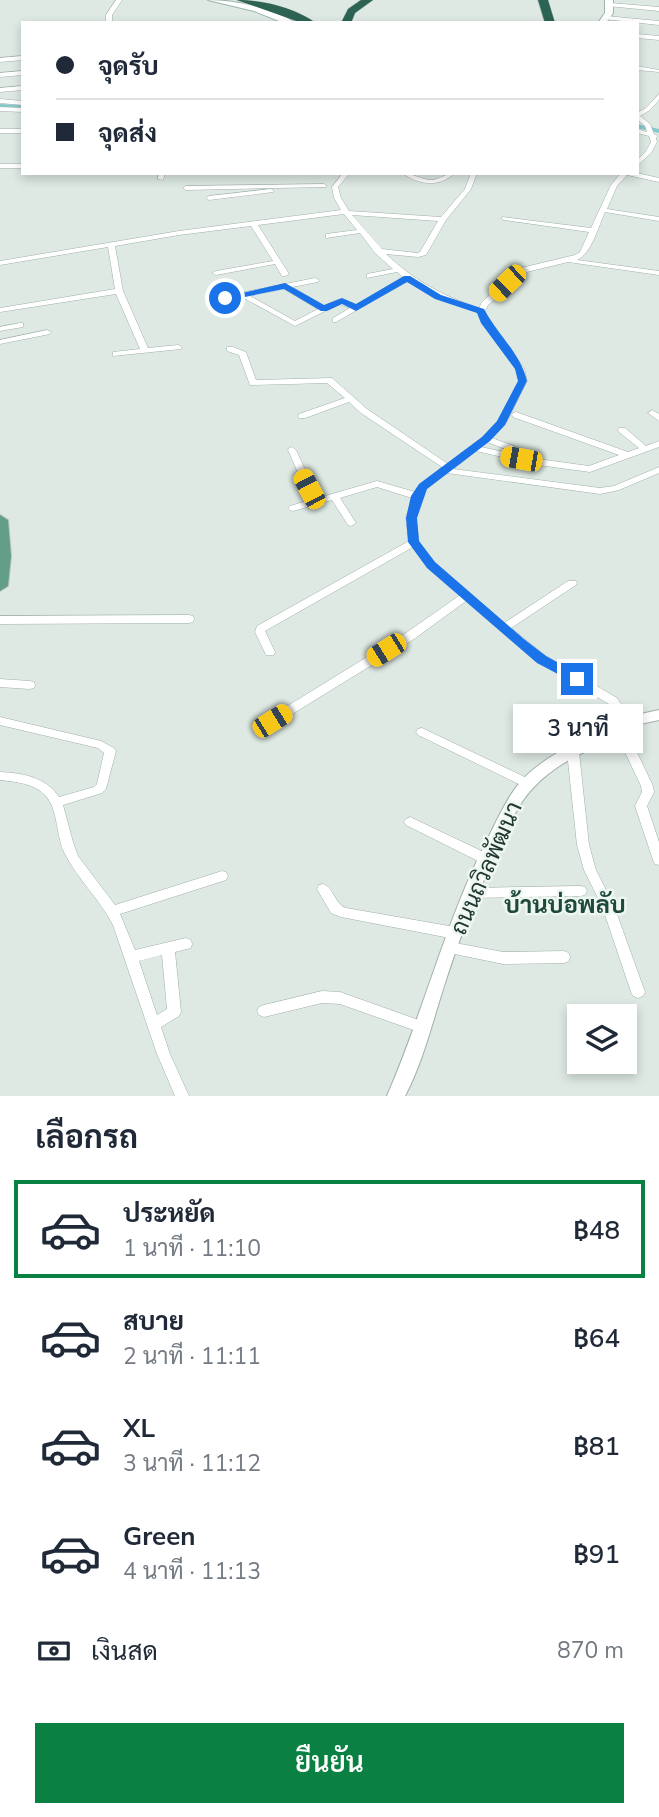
<!DOCTYPE html>
<html lang="th">
<head>
<meta charset="utf-8">
<style>
  body { margin:0; font-family:"Nunito Sans",Sarabun,sans-serif; background:#f2f2f3; color:#1f2937; height:100vh; display:flex; flex-direction:column; font-size:26px; white-space:nowrap }
  * { box-sizing:border-box; margin:0 }
  p { font-size:23px; color:#747a83 }
  .icon { flex:none; width:38px; height:38px; fill:none; stroke:currentColor; stroke-width:2; stroke-linecap:round; stroke-linejoin:round }
  .map { position:relative; height:1096px; overflow:hidden }
  .details { display:flex; flex-direction:column; background:#fff; flex:1 }
  .details>* { flex:none }
  .top-card { position:absolute; left:21px; top:21px; width:618px; height:154px; border-radius:0px; box-shadow:0 4px 10px #0003; display:grid; align-content:center; height:154px; padding:0 35px; background:#fff }
  .buttons { position:absolute; left:567px; top:1004px; display:grid; gap:14px }
  .buttons a { display:grid; place-items:center; width:70px; height:70px; border-radius:0px; background:#fff; box-shadow:0 4px 10px #0003; font-size:35px }
  .end { position:absolute; width:32px; height:32px; margin:-16px; border:9px solid #1a73e8; background:#fff; box-shadow:0 0 0 4px #fff }
  .from { border-radius:50% }
  .bubble { position:absolute; height:49px; border-radius:0px; background:#fff; box-shadow:0 4px 10px #0003; font-size:23px; font-weight:600; line-height:49px; text-align:center }
  .car { position:absolute; width:21px; height:42px; margin:-21px -10px; border-radius:9px; box-shadow:0 0 5px 2px #0007; background:linear-gradient(#f5c518 24%,#345 0 40%,#f5c518 0 76%,#345 0 86%,#f5c518 0) }
  .top-card b { display:flex; align-items:center; gap:24px; height:66px; font-size:26px }
  .top-card b+b { border-top:2px solid #e0e1e3 }
  .top-card i { width:18px; height:18px; background:#1f2937 }
  ul { padding:0; list-style:none }
  li { display:flex; align-items:center; gap:21px; height:98px; margin:0 14px 10px; padding:0 21px; border:4px solid transparent; border-radius:0px }
  li div { flex:1 }
  li b { display:block; font-size:26px }
  li em { font-style:normal; font-weight:600 }
  li.current { border-color:#0b8043 }
  li>.icon { width:63px; height:63px; stroke-width:1.5 }
  h2 { padding:0 35px; font-size:32px; line-height:84px }
  .pay { display:flex; align-items:center; gap:18px; height:77px; padding:0 35px; font-size:26px }
  .pay p { margin-inline-start:auto }
  .action { display:flex; gap:14px; margin-top:auto; padding:14px 35px }
  .action a { flex:1; height:80px; border-radius:0px; background:#0b8043; color:#fff; font-size:28px; font-weight:600; line-height:80px; text-align:center }
  .map>svg:first-child { display:block }
</style>
</head>
<body>
<div class="map">
<svg width="659" height="1096" viewBox="0 0 659 1096">
  <rect width="100%" height="100%" fill="#dee9e3"/>
  <g fill="none" stroke-linecap="round" stroke-linejoin="round">
    <path fill="#86cace" fill-rule="evenodd" d="M0,104L23,105V109L0,108Z
      M637,124L659,129V133L637,128Z"/>
    <g stroke="#a1b0a9" stroke-width="1">
      <path id="minor" d="M116,0H122L112,15V23H106V15Z
        M610,3L659,7V11L608,6L607,5Z
        M606,16L659,21V25L604,19V17Z
        M637,34L659,36V40L637,38Z
        M23,56V60L0,62V58Z
        M637,66L659,70V72L637,70Z
        M23,71V75L0,77V73Z
        M23,86V90L0,92V88Z
        M659,94V100L650,110L640,116L650,124L654,134L658,136L656,138L657,142L651,153L637,166V160L646,151L651,142L649,136L637,133V129L647,132L645,126L637,119V113L646,108Z
        M0,99L23,101V105L0,103Z
        M0,107L23,108V112L0,111Z
        M0,129H23V133H0Z
        M0,164H23V168H0Z
        M159,173H165L163,180L158,179Z
        M343,173H350L338,187L341,198L349,211L441,217L465,189L471,173H477L471,189L446,220L426,255L418,257L386,254C413,280 443,296 479,308L482,302L521,268L575,255L580,252L589,232L504,220L502,219V217L591,228L611,185L621,173H637L659,178V182L627,175L617,186L607,209L659,217V221L605,212C598,227 592,253 577,260L659,271V275L568,262L527,272L488,305L485,311L490,323L524,368L527,381L506,423L492,438L538,455L539,457L538,459L589,466L619,455L513,417L512,415L513,413L516,412L628,452L639,448L619,432L618,430L619,428H625L646,446L659,441V447L590,472L538,465L476,451L453,469L600,488L614,486L659,467V473L619,490L600,494L447,473L426,489L422,496L416,518L419,542L434,563L504,623L568,581H576L577,583L576,585L511,628L546,656L617,698L633,722L631,725L627,726L623,725L609,704L538,662L466,601L414,639L276,724L272,725L268,724L266,721L268,718L406,633L460,595L428,567L413,547L265,631L275,652L274,655H266L255,632L257,626L409,541L406,518L412,498L377,487L340,498L356,523L351,526L348,525L332,500L293,511L290,510L288,508L290,506L310,500L288,450L289,448L292,447L296,450L318,498L377,481L415,492L420,485L442,467L361,413L349,402L305,418H299L298,416L299,414L345,398L327,383L250,385L239,355L227,351V347H233L246,352L256,380L332,378L367,409L448,464L483,437L498,422L519,381L516,368L482,323L478,312L439,298L408,281L336,322H333V318L350,308L339,304L295,326L242,297L222,300L221,298L225,296L315,278L319,280L318,282L292,287L324,306L339,299L356,305L403,277L397,272L367,278V274L393,269L375,253L360,233L326,238V234L357,230L344,214L258,225L289,274L285,276H282L275,264L216,275L212,273L216,271L273,261L251,226L179,235L115,246L123,291L148,348L178,345L182,347L181,349L113,356V352L140,349L116,294L0,312V308L115,289L108,247L0,265V261L179,231L341,210L334,198L332,187ZM352,215L438,221L420,252L417,253L382,249ZM284,289L318,309L295,321L250,296ZM487,442L526,457L481,447Z
        M402,173C413,173 421,180 432,180C441,179 446,173 455,173C439,188 419,185 402,173Z
        M324,184L326,185V187L186,190L183,188L186,186Z
        M271,189L274,191L273,192L209,200L206,198L209,196Z
        M20,323H23V327L0,331V327Z
        M47,330L51,332L50,334L0,344V340Z
        M652,410L659,414V421L648,413Z
        M189,615L193,616L194,619L193,622L189,623L0,624V616Z
        M0,679L30,681L34,682L35,685L34,688L30,689L0,687Z
        M0,717L101,741L114,748L116,751L106,789L102,793L63,805L73,842L78,856L115,905L222,871L226,872L228,876L226,880L120,914L135,950L186,938L191,940L192,944L191,948L175,952L181,1012L179,1016L161,1027L170,1054L189,1096H175L157,1054L113,925C100,899 77,879 64,852C56,834 58,810 46,796C34,783 16,782 0,780V772C22,773 46,777 59,797L94,787L97,784L104,753L98,748L0,725ZM162,955L167,1009L157,1015L139,961Z
        M620,725L624,726L626,729L653,786L654,792L647,806L659,842V865L655,864L653,860L635,806L642,792L641,786L614,729L616,726Z
        M422,728L531,780L533,783L531,786L527,788L523,786L418,735L416,732L418,729Z
        M573,748L577,749L579,752L589,845L596,870L614,906L645,992L643,996L638,998L633,996L631,992L602,906L584,870L577,845L567,752L569,749Z
        M410,817L490,855L492,859L490,863L486,864L482,863L406,825L404,822L406,819Z
        M323,884C334,888 334,903 346,908L455,927L459,929L461,933L459,937L455,939L341,917L331,913L317,889L319,885Z
        M581,886L585,887L587,891L585,895L581,896L471,898L467,897L465,893L467,889L471,888Z
        M450,942L503,952L564,951L569,953L570,957L569,961L564,963L503,964L445,952L444,948L445,944Z
        M322,991L340,992L427,1023L429,1027L427,1031L422,1033L340,1004L322,1003L264,1017L259,1015L257,1011L259,1007L264,1005Z"/>
    </g>
    <g stroke="#a1b0a9" stroke-width="2">
      <path id="tertiary" d="M659,710V720L631,726L625,733C593,748 558,761 534,787C517,804 507,830 497,851C477,893 460,936 446,980C433,1019 424,1060 405,1096H387C424,1011 445,922 488,838C498,818 508,795 523,779C548,753 583,740 615,725L622,718Z"/>
    </g>
    <g stroke="#9db5aa" stroke-width="2">
      <path id="secondary" d="M208,0C237,0 271,8 296,23H284L254,11Z
        M605,0H613V13L606,23H598L605,13Z"/>
    </g>
    <g stroke="#bcc3c1" stroke-width="2">
      <path id="primary" d="M0,515L8,520L11,556L8,586L0,591Z"/>
    </g>
    <g stroke="#bcc3c1" stroke-width="1">
      <path id="motorway" d="M237,0C263,0 295,8 316,23H302Z
        M361,0H373L355,13L351,23H341L348,9Z
        M538,0H548L555,23H545Z"/>
    </g>
    <use href="#minor" fill="#fff" fill-rule="evenodd"/>
    <use href="#tertiary" fill="#fff" fill-rule="evenodd"/>
    <use href="#secondary" fill="#fff" fill-rule="evenodd"/>
    <use href="#primary" fill="#639e89" fill-rule="evenodd"/>
    <use href="#motorway" fill="#2c6353" fill-rule="evenodd"/>
  </g>
  <path fill="#1a73e8" d="M404,276H410L441,295L484,309C497,334 521,354 527,381L505,425L490,441L427,489L417,518L419,541L435,562L524,639L546,656L582,676V682H573L537,663L427,568L408,542L406,518L411,496L419,484L482,437L497,421L518,381L515,369L481,323L477,313L435,299L407,282L356,311L342,304L327,311H321L284,289L225,301L220,298L285,283L324,305L342,298L356,304Z"/>
  <g text-anchor="middle" stroke-width="5" stroke-linejoin="round" paint-order="stroke">
    <g font-size="23" fill="#20382f" stroke="#eef6f1">
      <text transform="translate(486 868) rotate(-66)" y="8">ถนนถวิลพัฒนา</text>
    </g>
    <g font-size="24" font-weight="bold" fill="#1c493a" stroke="#eef6f1">
      <text x="565" y="913">บ้านบ่อพลับ</text>
    </g>
  </g>
</svg>
<div class="buttons">
<a><svg class="icon" aria-label="layers" viewBox="0 0 24 24"><path d="M12 4l9 5-9 5-9-5zM3 14l9 5 9-5"/></svg></a>
</div>
<i class="end from" style="left:225px;top:298px"></i>
<i class="end" style="left:577px;top:679px"></i>
<div class="bubble" style="left:513px;top:704px;width:130px">3 นาที</div>
<i class="car" style="left:507px;top:283px;rotate:226deg"></i>
<i class="car" style="left:521px;top:459px;rotate:280deg"></i>
<i class="car" style="left:309px;top:489px;rotate:332deg"></i>
<i class="car" style="left:386px;top:650px;rotate:238deg"></i>
<i class="car" style="left:272px;top:721px;rotate:58deg"></i>
<div class="top-card">
<b><i class="from"></i>จุดรับ</b>
<b><i></i>จุดส่ง</b>
</div>
</div>
<section class="details">
<h2>เลือกรถ</h2>
<ul>
<li class="current"><svg class="icon" aria-label="car" viewBox="0 0 24 24"><path d="M5 17H2v-5l4-1 3-4h7l3 4 3 1v5h-3M9 17h6M6 11h13"/><circle cx="7" cy="17" r="2"/><circle cx="17" cy="17" r="2"/></svg><div><b>ประหยัด</b><p>1 นาที · 11:10</p></div><em>฿48</em></li>
<li><svg class="icon" aria-label="car" viewBox="0 0 24 24"><path d="M5 17H2v-5l4-1 3-4h7l3 4 3 1v5h-3M9 17h6M6 11h13"/><circle cx="7" cy="17" r="2"/><circle cx="17" cy="17" r="2"/></svg><div><b>สบาย</b><p>2 นาที · 11:11</p></div><em>฿64</em></li>
<li><svg class="icon" aria-label="car" viewBox="0 0 24 24"><path d="M5 17H2v-5l4-1 3-4h7l3 4 3 1v5h-3M9 17h6M6 11h13"/><circle cx="7" cy="17" r="2"/><circle cx="17" cy="17" r="2"/></svg><div><b>XL</b><p>3 นาที · 11:12</p></div><em>฿81</em></li>
<li><svg class="icon" aria-label="car" viewBox="0 0 24 24"><path d="M5 17H2v-5l4-1 3-4h7l3 4 3 1v5h-3M9 17h6M6 11h13"/><circle cx="7" cy="17" r="2"/><circle cx="17" cy="17" r="2"/></svg><div><b>Green</b><p>4 นาที · 11:13</p></div><em>฿91</em></li>
</ul>
<div class="pay"><svg class="icon" aria-label="cash" viewBox="0 0 24 24"><path d="M3 7h18v10H3z"/><circle cx="12" cy="12" r="2"/></svg>เงินสด<p>870 m</p></div>
<div class="action"><a>ยืนยัน</a></div>
</section>
</body>
</html>
